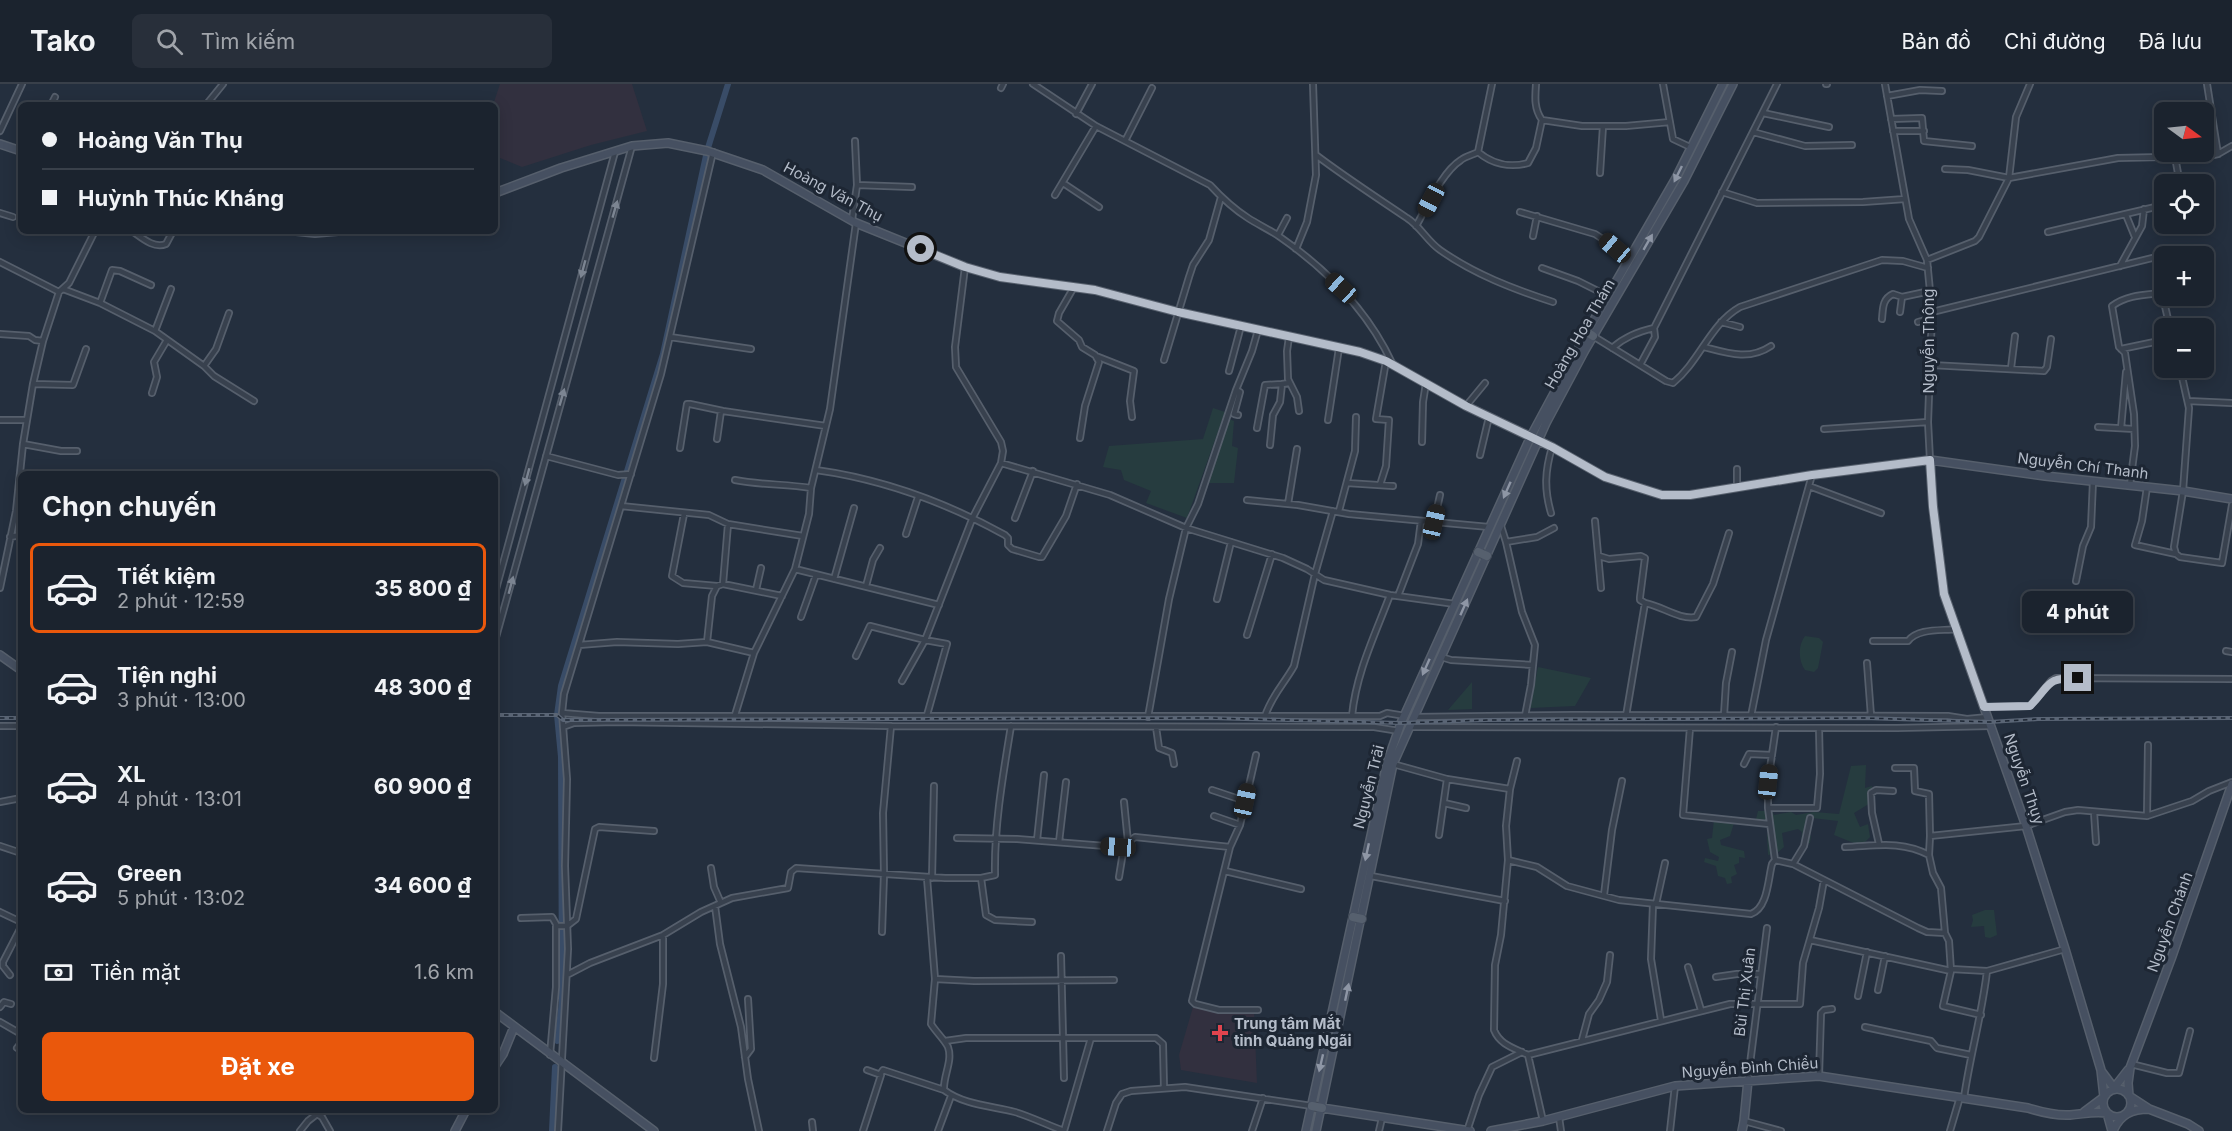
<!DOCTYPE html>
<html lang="vi">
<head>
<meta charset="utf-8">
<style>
  body { margin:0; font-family:Inter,sans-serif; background:#282f3a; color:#f1f3f6; height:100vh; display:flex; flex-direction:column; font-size:22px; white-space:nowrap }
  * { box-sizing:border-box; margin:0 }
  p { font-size:20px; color:#a0a4aa }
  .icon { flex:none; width:33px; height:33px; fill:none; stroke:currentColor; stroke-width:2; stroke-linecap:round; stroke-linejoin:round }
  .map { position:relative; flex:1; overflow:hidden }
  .drawer { position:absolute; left:18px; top:387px; width:480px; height:642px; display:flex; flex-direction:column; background:#1b232e; border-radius:9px; box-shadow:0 3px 15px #0003,0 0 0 2px #39404a }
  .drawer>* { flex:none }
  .guide { position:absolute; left:18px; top:18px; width:480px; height:132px; border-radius:9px; box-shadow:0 3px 15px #0003,0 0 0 2px #39404a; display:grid; align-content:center; height:132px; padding:0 24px; background:#1b232e }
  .needle { width:39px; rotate:105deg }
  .tools { position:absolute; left:2154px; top:18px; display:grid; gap:12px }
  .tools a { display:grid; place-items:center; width:60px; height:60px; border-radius:9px; background:#1b232e; box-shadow:0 3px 15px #0003,0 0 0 2px #39404a; font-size:30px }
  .end { position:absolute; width:27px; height:27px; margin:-14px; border:8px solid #b4bcc9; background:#111; box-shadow:0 0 0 3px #111 }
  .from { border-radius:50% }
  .bubble { position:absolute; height:42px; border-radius:9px; background:#1b232e; box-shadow:0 3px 15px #0003,0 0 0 2px #39404a; font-size:20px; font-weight:700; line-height:42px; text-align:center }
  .car { position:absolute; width:18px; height:36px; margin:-18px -9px; border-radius:8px; box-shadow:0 0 4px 2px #0007; background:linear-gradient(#222 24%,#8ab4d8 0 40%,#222 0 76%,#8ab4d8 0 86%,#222 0) }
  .guide b { display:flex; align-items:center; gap:21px; height:57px; font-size:22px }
  .guide b+b { border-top:2px solid #39404a }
  .guide i { width:15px; height:15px; background:#f1f3f6 }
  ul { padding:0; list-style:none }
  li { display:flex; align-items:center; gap:18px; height:90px; margin:0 12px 9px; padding:0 12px; border:3px solid transparent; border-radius:9px }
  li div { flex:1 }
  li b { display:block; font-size:22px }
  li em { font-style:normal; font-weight:700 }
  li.current { border-color:#ea580c }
  li>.icon { width:54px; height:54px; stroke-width:1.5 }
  h2 { padding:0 24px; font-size:27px; line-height:72px }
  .pay { display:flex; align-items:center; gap:15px; height:66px; padding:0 24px; font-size:22px }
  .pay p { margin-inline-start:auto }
  .action { display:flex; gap:12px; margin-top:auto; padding:12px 24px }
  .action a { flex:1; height:69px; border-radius:9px; background:#ea580c; color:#fff; font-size:24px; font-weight:700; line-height:69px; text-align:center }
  header { display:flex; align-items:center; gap:36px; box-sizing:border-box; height:84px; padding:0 30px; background:#1b232e; border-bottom:2px solid #39404a }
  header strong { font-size:28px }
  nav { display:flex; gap:33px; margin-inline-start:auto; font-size:21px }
  .search { width:420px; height:54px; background:#282f3a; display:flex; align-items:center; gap:15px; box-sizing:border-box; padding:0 21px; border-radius:9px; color:#a0a4aa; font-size:22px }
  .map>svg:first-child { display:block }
</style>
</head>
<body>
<header>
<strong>Tako</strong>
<div class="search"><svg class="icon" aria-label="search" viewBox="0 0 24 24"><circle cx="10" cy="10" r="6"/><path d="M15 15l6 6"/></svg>Tìm kiếm</div>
<nav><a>Bản đồ</a><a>Chỉ đường</a><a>Đã lưu</a></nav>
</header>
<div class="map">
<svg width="2232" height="1047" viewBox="0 0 2232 1047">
  <rect width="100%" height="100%" fill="#242f3e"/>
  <path fill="#32303f" d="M500,0H632L647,47L591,61L522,83L495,72V21H493Z
    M1193,923L1217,928L1254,927L1257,999L1181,986L1179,971Z"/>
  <path fill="#263c3f" d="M1213,324L1225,328L1187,434L1146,419L1151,407L1124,396L1121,386L1103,383L1109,362L1203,355Z
    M1229,335L1234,337L1232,362L1238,364L1234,399H1207Z
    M1805,552L1819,554L1823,558L1818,584L1814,588L1805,586C1798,576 1798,561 1805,552Z
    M1538,583L1591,594L1575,622L1530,624Z
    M1472,598V625L1448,626Z
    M1866,681L1865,704L1872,702V718L1854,729L1860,743L1868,740L1870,753L1861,762L1834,751L1838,737L1812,734L1807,737L1806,750L1811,752L1810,759L1801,760L1802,748L1798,745L1782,749L1784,763L1777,769L1768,771L1767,751L1772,744L1767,741L1755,739L1758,727H1764L1769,722L1774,731L1791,728L1796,731L1814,728L1839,730L1851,682Z
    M1714,735L1735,736L1730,752L1720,756L1721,761L1744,767L1745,774L1739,773V779L1734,781L1737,790L1731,793L1732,799L1727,800L1725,794L1718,792L1716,782L1704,778L1705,774L1718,777L1719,773L1710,768L1707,755L1712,754Z
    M1985,826H1994L1997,851L1990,854L1985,853L1984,842L1971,843L1973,836L1972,831Z"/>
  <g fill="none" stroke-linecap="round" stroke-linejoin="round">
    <path stroke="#394c67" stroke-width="6" d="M557,957L562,918L561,673L557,631L561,602L663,270L707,67L728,0
      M552,1047L555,983"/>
    <g stroke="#565f6c" stroke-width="8">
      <path id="street" d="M1033,0L1096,42L1210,101C1221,113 1234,125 1248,134C1259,141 1270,146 1280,153C1326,185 1368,227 1392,279
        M1536,0C1535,13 1534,25 1542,36L1582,42H1626L1670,38
        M1663,0L1673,55L1690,63
        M1826,0H1827
        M1885,0L1909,135L1927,176L1932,228L1928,338L1930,376
        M2207,0L2218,70
        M1001,4L1003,0
        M1887,12L1920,6L1942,7
        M51,21L55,13
        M206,21L223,0
        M1763,29L1829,43
        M1076,30L1092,0
        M1891,35L1922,34L1924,57L1972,62
        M0,47L22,0
        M1893,47H1924
        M1753,48L1805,62L1852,61
        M1125,57L1152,4
        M1478,68C1492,80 1510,84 1528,79L1536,64L1542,36
        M1316,71C1345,93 1376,113 1407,134C1420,142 1427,157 1440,166C1474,190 1513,205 1553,218
        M2175,73L2180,100
        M1945,85L1968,86L2009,94L2016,33L2030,0
        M1600,89L1603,42
        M1063,99L1099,123
        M857,101L912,103
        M1722,108L1757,119L1863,118L1905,115
        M1055,111L1096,42
        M1520,128L1595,150L1630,173
        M0,129L13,133
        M2126,131L2135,153
        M852,136L857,101L855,57
        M1416,142C1427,123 1442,88 1461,76C1466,72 1473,71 1478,68L1492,0
        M132,147C142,154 154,165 166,160L173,147
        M2048,148L2164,121
        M1278,151L1287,134
        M1533,152L1537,132
        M1296,165L1307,138L1316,91L1313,0
        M1927,176L1975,157L1979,153L2009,94L2118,74L2209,72L2218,70L2232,62
        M0,178L59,208
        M2120,182L2142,142L2144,125
        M965,183L955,263L956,283L1001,358L1003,367L1001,379
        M1542,184L1578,197L1608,212
        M1074,203L1059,229L1057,237L1079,256L1082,263L1095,271L1099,278L1085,322L1080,354
        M63,205L100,219L155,247L204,282L214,292L254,317
        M100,219L112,186L120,187L151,201
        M1900,228L1902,213
        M1932,228L2189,165
        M1882,235C1883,225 1882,215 1893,210L1902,213L1930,207
        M1721,238L1740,243
        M1918,238L1932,234
        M155,247L171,205
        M0,250L29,252L35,256L43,257
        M1593,252L1666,297L1673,299C1700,277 1710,240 1740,223L1882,176L1903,177L1928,184
        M670,253L751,265
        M1289,253L1287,267L1288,295L1297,313L1299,327
        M1704,263C1727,269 1749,277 1771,262
        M1612,264C1625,253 1637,248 1654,244
        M2121,265L2164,256
        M1096,272L1134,287L1130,317L1132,333
        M1164,276L1189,193L1193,181L1209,156L1221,113
        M1640,281L1655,253L1654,244L1777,0
        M1931,281L2044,287L2047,283L2051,255
        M204,282L216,265L229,229
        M2011,284L2015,252
        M2180,284L2189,324L2183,407L2174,463L2176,470L2180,473L2222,479L2232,421
        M1229,287L1241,242
        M33,300L73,301L86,265
        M1236,306L1240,308L1234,330L1238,331
        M152,309L157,293L154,278L167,256
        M2188,317L2232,319
        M1466,322L1485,299
        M0,336H27
        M1328,336L1339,264
        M2098,343L2134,345
        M1257,344L1265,301L1282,300
        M2121,344L2126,288
        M1824,345L1928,338
        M717,355L721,327
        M1422,358L1423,318L1426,299
        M23,360L61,367H77
        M1270,361L1273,331L1280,318L1282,300L1289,299
        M680,364L686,326L687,320H690L723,327L826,342
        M1480,371L1489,333
        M546,372L618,391L631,390
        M816,386C881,395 947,419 1005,451L1008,454V461L1012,465L1039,473H1042L1066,432L1077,400
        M735,396C761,401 785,400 811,404
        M1347,399L1393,402
        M1380,401L1386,382L1389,336L1376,335L1386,277
        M2130,401L2135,362L2134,330L2125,269L2119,263L2112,222C2127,211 2144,211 2162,209L2170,244
        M1809,402L1881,429
        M1737,403V385
        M2147,403L2142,437L2135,461L2176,470
        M1247,416L1298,421L1349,430L1489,443
        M1288,420L1297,365
        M621,422L709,431L728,440L803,452
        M1339,427L1355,367L1356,333
        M1551,429C1544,405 1545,387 1552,363
        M684,430L672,492L683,499L717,502
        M1015,434L1033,387
        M1595,437L1601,504
        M1434,438L1440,411
        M1501,442L1506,458L1522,528L1535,561L1531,601L1525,632
        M906,450L918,413
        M10,453L21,451
        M1506,458L1537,453L1554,444
        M1599,472L1609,475L1641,472L1645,474L1640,513V516L1645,519
        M795,485L939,521
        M834,495L854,424
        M2076,497L2083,462L2091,443L2093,397
        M723,500L728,440
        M866,502L873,476L880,464
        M0,504L16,427L23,360L33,300L43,257L59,208L69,199L95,147
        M756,506L761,484
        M495,509L615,68
        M1398,512L1418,460L1421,437
        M1217,515L1231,458
        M801,533L816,491
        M1247,551L1272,470
        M495,557L632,62
        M1873,557H1908C1918,544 1941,547 1957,545
        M707,558L712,512L717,502L723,500L782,512
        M579,561L617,558L678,560L707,558L754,569
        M2226,567L2232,568
        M856,572L870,542L925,556L973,433L1001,379L1110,411L1186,444L1283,474L1307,485L1324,496L1390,511L1455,520
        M1441,573L1451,576L1533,581
        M1867,579L1871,632
        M902,597L925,556L947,560L927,631
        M1984,623L2030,622L2051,597L2056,594L2232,595
        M562,629L599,632H1380L1387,629L1405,632
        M735,631L754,569L795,485L809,430L811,404L830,325L856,139
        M1724,631L1726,599L1732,568
        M1265,632C1272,611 1284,600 1294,582L1315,490L1333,427
        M1352,632C1356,589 1375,551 1390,511
        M1626,632L1645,519C1662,522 1679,536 1696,533L1713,500L1729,449
        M1751,632L1766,556L1812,391
        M1148,633L1169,515L1186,444L1198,420L1236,306L1252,267L1258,246
        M1414,633L1573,631L1948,632L1967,635L1988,633
        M0,642H21
        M563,643L574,639L616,638L891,642L1374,643L1399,647
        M1156,643L1159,664L1172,669L1174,680
        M1410,643L1897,644L1991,642
        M1690,644L1683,731L1769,740
        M1256,671L1240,741L1230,763L1192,917L1195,920L1219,926H1258
        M1517,677L1510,705L1506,742L1508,776L1501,851L1495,881L1494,946C1500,961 1514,964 1528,971L1730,920H1800L1803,879L1819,824L1824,796
        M1393,680L1447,695L1510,705
        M1744,680L1749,670L1772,671
        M1895,684H1914L1915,707L1929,710L1930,752
        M1212,706L1245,717
        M0,718L21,714
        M1124,718L1128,758
        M1444,719L1466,724
        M1768,724H1817L1820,690L1819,644
        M2094,728L2096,758
        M1214,732L1240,741
        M2147,732L2148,661
        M1439,751L1447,695
        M957,754L1017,755L1118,763L1124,762L1135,753L1230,763
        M1037,756L1044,691
        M1059,758L1066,698
        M1879,760L1872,729L1871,709L1876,706L1893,707
        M0,762L21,769
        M1845,763C1875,762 1901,756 1929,771
        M1508,776L1537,783L1567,802L1619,816L1751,830C1768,824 1768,795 1772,780L1775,776L1793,780L1918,844L1927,848L1945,849
        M1775,776L1768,724V698L1776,643
        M1793,780L1804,762L1810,734
        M711,784L714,803L721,819
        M1225,787L1301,805
        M1371,792L1505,817
        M1119,793L1124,762
        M927,794L935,895L931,940C936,948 944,955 948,963C953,977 943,992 944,1006C964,1021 992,1022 1015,1028C1032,1033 1047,1041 1064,1047
        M932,794L934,702
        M981,794L986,831L995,836L1032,838
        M1604,811L1612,746L1622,697
        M1653,820L1651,875L1661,936
        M1656,820L1665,779
        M715,822L720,860L741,943L748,995L759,1047
        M0,828L21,838
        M521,834L552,833L556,840V903L550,971
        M556,842H567L576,835L595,745L599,743L654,747
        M882,848L884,790L883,729L891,642
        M1810,856L1951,887
        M1061,872L1064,994
        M1688,883L1701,926
        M1951,885L1987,887
        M10,891L3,882V878L21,843
        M567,891L590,879L663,851L701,828L732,814L788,804L791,788L796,784L945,794H981L995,791C994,742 1003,691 1011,642
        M1716,893L1737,890H1761
        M935,895L974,897L1114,896
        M1878,906L1885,872
        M1858,912L1867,868
        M0,923L4,918L11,920
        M1981,931L1943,922L1951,887L1949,857L1945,849L1941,804L1933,789L1929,771L1930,752L2026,742L2065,728L2078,726L2147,732L2192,717L2209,707L2232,698
        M0,938L21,950
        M1865,943L1931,957L1937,964L1971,971
        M1582,956L1589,930L1599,916L1607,898L1610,871
        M945,957L966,954H1156L1163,960L1164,1004
        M17,964L21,959
        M1528,971L1543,1037
        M745,973L751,965L748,915
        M654,974L663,900V851
        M2131,980L2167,989H2179L2190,947
        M881,989L883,986L944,1006
        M1819,992L1821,929L1824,926L1832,925
        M1748,996L1767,844
        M1964,1014C1970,971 1982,931 1987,887L2065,865
        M1559,1033L1561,1047
        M1744,1037L1781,1047
        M812,1038L813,1047
        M300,1047L308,1037L317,1030L322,1033L330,1047
        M558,1047L568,865L565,782L567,695L562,629L564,610L661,290L713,68
        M863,1047L881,991L867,986
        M938,1047L951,1012
        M1064,1047L1091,954
        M1107,1047L1116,1019L1122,1010L1131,1007L1185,1003L1312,1022
        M1252,1047L1263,1014
        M1379,1047L1382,1034
        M1467,1047L1479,1011L1492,983L1522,968
        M1670,1047L1675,1002
        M1950,1047L1960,1013"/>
    </g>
    <g stroke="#565f6c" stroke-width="10">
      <path id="secondary" d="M0,60L21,67
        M495,109L561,84L632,62L668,59L707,67L763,86L856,139L965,183L1000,193L1095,206L1178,228L1360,268L1386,277L1466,322L1552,363L1605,393L1662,411H1690L1812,391L1930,376L2045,392L2183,407L2232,415
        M296,147L315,149L338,147
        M1930,376L1933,422L1944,510L2026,742L2065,865L2101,986L2104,1013L2084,1028
        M0,571L21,586
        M495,928L654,1047
        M495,982L503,970L514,943
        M2102,988L2114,1004L2128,986
        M2103 1019a14 14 0 1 1 28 0a14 14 0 1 1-28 0Z
        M1322,1024L1470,1047
        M455,1047L466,1026
        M1306,1047L1387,679L1401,639L1531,352L1587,248L1676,94L1723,0
        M1316,1047L1393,680L1546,339L1585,266L1684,97L1733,0
        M1491,1047L1543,1037L1675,1002L1819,992L2028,1024C2041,1028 2055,1032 2070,1031C2084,1030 2093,1027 2107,1029L2112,1047
        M1742,1047L1744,1037L1748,996
        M2113,1047C2120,1030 2132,1025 2149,1025
        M2199,1047L2188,1040L2149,1025L2129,1012L2128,999L2130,984L2171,875L2232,700"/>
    </g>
    <g stroke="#414a57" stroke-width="10">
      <path id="primary" d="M1587,248L1593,252
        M1478,468L1487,472
        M1353,833L1362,835
        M1312,1022L1322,1024"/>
    </g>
    <use href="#street" stroke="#38414e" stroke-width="4.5"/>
    <use href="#secondary" stroke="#465061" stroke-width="7"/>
    <use href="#primary" stroke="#56606e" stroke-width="8"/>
    <g stroke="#5a6575" stroke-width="4">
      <path id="rail" d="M495,631H557L563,636L1209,634L1401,639L1487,636L1864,634L1990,638L2038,635L2232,634
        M0,634H21"/>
    </g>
    <use href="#rail" stroke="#1d2633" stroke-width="1.5" stroke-dasharray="4.5" stroke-linecap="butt"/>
  </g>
  <defs><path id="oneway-solid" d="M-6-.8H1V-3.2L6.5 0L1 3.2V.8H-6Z" transform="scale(1.5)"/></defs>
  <g fill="#8e96a5">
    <use href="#oneway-solid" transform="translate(1678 90) rotate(116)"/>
    <use href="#oneway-solid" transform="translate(1648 158) rotate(-60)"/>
    <use href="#oneway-solid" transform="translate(1507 406) rotate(114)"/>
    <use href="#oneway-solid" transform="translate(1464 523) rotate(-66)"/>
    <use href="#oneway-solid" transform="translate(1426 583) rotate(114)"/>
    <use href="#oneway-solid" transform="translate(1367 768) rotate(102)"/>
    <use href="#oneway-solid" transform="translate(1347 908) rotate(-78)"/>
    <use href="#oneway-solid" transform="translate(1321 979) rotate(103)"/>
  </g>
  <g fill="#7c8592">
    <use href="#oneway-solid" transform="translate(615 125) rotate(-74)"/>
    <use href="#oneway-solid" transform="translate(583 185) rotate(105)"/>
    <use href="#oneway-solid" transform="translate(562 313) rotate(-74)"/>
    <use href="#oneway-solid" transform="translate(527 393) rotate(105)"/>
    <use href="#oneway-solid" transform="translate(511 501) rotate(-75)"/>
  </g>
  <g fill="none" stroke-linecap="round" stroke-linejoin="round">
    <path stroke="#b4bcc9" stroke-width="8" d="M921,165L965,183L1000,193L1095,206L1178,228L1360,268L1386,277L1466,322L1552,363L1605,393L1662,411H1690L1812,391L1930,376L1933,423L1944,510L1984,623L2030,622C2052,600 2044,594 2078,594"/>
  </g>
  <path fill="#e0444e" stroke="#1d2633" stroke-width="2" d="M1217 940h6v6h6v6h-6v6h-6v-6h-6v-6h6z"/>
  <g text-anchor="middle" stroke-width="6" stroke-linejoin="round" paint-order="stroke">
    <g font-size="15" fill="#b4bcc9" stroke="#1d2633">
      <text transform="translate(833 108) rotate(28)" y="5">Hoàng Văn Thụ</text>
      <text transform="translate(1580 250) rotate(-60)" y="5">Hoàng Hoa Thám</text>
      <text transform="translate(1929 257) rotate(-90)" y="5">Nguyễn Thông</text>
      <text transform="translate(2083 382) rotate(7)" y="5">Nguyễn Chí Thanh</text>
      <text transform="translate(2024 695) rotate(71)" y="5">Nguyễn Thụy</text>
      <text transform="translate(1369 703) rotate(-76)" y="5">Nguyễn Trãi</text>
      <text transform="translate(2170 838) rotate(-70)" y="5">Nguyễn Chánh</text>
      <text transform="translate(1745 908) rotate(-83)" y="5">Bùi Thị Xuân</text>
      <text transform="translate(1750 984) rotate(-4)" y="5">Nguyễn Đình Chiểu</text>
    </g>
    <g font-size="15" font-weight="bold" fill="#b4bcc9" stroke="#1d2633" text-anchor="start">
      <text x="1234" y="945">Trung tâm Mắt<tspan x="1234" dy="17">tỉnh Quảng Ngãi</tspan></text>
    </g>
  </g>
</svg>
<div class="tools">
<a><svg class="needle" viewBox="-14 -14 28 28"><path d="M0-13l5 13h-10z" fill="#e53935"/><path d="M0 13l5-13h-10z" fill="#a0a4aa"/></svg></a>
<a><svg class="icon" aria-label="locate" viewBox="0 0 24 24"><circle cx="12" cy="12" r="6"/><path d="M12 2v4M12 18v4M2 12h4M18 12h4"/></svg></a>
<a>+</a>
<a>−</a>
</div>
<i class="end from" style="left:921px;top:165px"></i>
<i class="end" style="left:2078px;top:594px"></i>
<div class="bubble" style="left:2022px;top:507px;width:111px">4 phút</div>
<i class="car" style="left:1431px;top:116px;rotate:208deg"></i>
<i class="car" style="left:1615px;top:164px;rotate:310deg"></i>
<i class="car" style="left:1341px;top:204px;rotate:312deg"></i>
<i class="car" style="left:1434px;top:438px;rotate:13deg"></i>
<i class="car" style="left:1768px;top:698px;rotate:6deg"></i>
<i class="car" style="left:1245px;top:717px;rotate:12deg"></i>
<i class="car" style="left:1118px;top:763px;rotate:274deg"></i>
<div class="guide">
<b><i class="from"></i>Hoàng Văn Thụ</b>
<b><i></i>Huỳnh Thúc Kháng</b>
</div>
<section class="drawer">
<h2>Chọn chuyến</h2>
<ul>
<li class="current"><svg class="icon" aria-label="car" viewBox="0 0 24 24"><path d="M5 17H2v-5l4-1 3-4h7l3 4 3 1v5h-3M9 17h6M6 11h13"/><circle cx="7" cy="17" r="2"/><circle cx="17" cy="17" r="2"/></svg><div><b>Tiết kiệm</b><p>2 phút · 12:59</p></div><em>35 800 ₫</em></li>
<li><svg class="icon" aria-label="car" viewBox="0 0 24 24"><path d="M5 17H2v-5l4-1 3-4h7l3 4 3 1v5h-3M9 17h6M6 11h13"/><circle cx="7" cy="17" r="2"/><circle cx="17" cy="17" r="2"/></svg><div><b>Tiện nghi</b><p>3 phút · 13:00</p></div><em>48 300 ₫</em></li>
<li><svg class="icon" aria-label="car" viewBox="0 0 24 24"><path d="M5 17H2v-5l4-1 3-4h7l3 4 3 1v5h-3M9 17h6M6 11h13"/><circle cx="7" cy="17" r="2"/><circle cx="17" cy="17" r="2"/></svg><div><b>XL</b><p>4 phút · 13:01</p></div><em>60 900 ₫</em></li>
<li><svg class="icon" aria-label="car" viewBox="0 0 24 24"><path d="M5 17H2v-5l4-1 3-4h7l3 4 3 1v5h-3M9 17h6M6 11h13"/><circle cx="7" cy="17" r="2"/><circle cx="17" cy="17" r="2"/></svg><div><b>Green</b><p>5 phút · 13:02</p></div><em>34 600 ₫</em></li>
</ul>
<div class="pay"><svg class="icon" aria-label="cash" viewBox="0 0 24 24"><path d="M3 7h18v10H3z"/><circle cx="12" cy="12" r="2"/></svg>Tiền mặt<p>1.6 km</p></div>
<div class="action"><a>Đặt xe</a></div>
</section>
</div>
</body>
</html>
